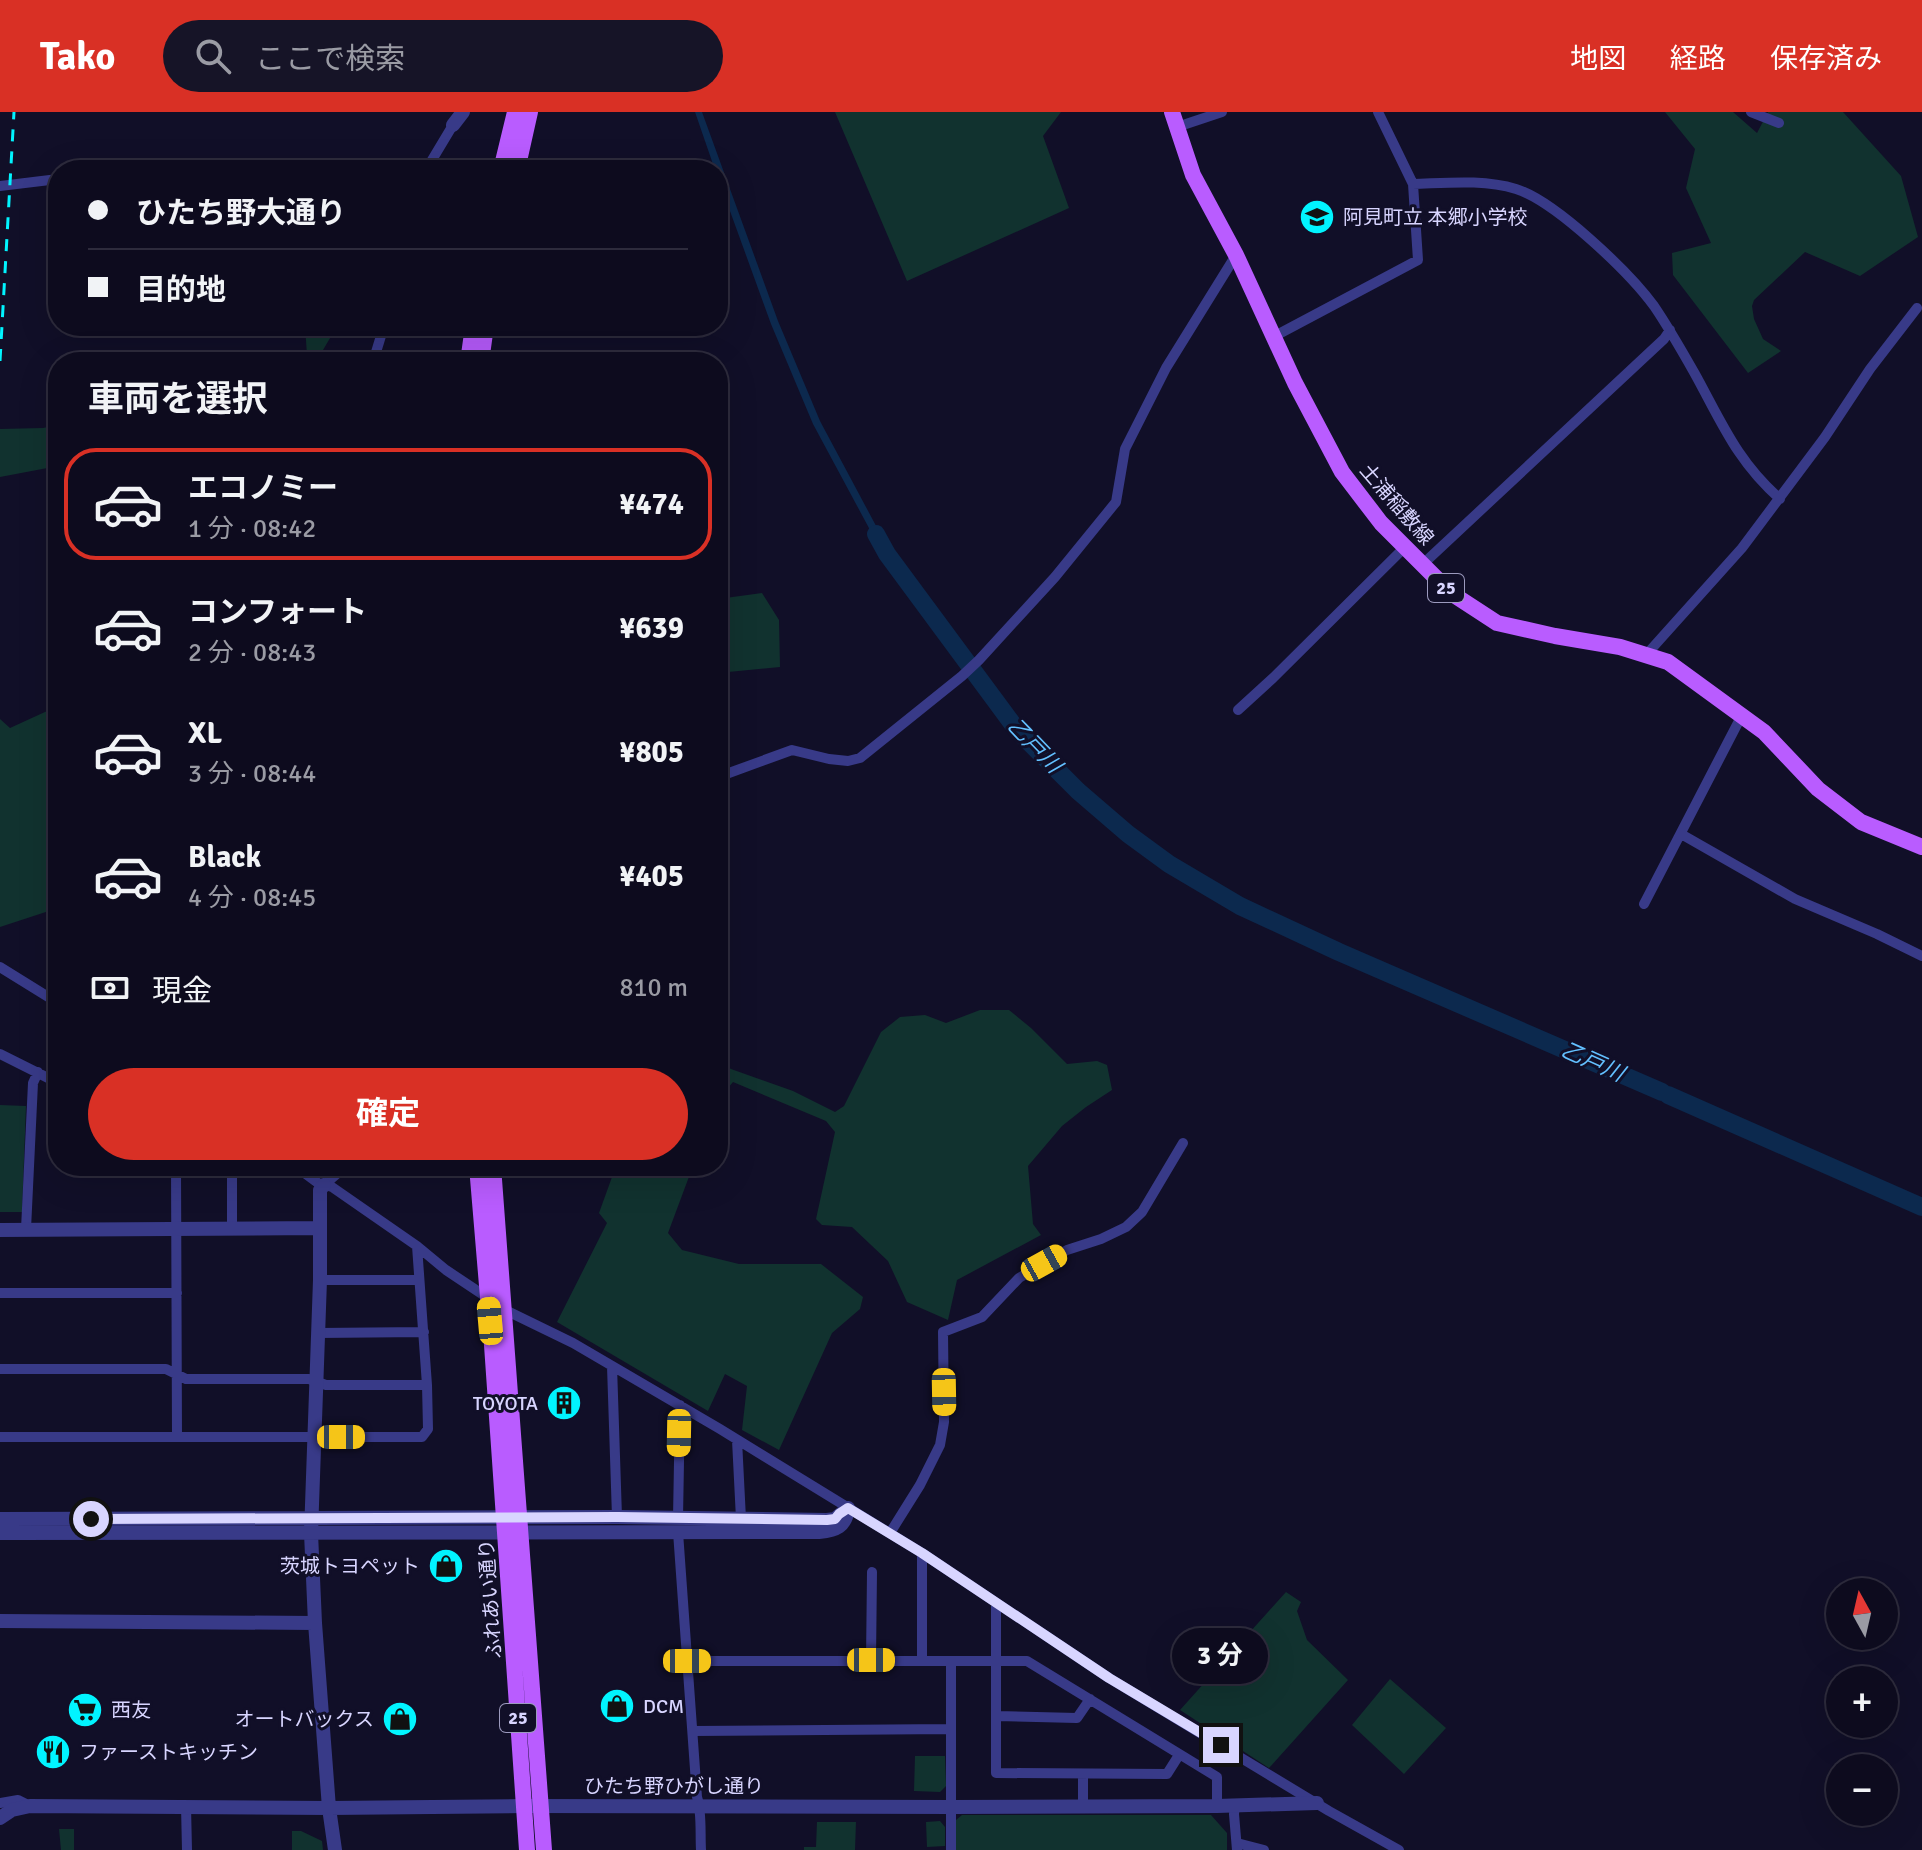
<!DOCTYPE html>
<html lang="ja">
<head>
<meta charset="utf-8">
<style>
  body { margin:0; font-family:Signika,"Noto Sans JP",sans-serif; background:#161427; color:#f1f3f6; height:100vh; display:flex; flex-direction:column; font-size:30px; white-space:nowrap }
  * { box-sizing:border-box; margin:0 }
  p { font-size:26px; color:#9a9ba4 }
  .icon { flex:none; width:44px; height:44px; fill:none; stroke:currentColor; stroke-width:2; stroke-linecap:round; stroke-linejoin:round }
  .map { position:relative; flex:1; overflow:hidden }
  .drawer { position:absolute; left:48px; top:240px; width:680px; height:824px; display:flex; flex-direction:column; background:#0d0b1e; border-radius:32px; box-shadow:0 8px 32px #0002,0 0 0 2px #2d2b3c }
  .drawer>* { flex:none }
  .top-card { position:absolute; left:48px; top:48px; width:680px; height:176px; border-radius:32px; box-shadow:0 8px 32px #0002,0 0 0 2px #2d2b3c; display:grid; align-content:center; height:176px; padding:0 40px; background:#0d0b1e }
  .needle { width:52px; rotate:352deg }
  .tools { position:absolute; left:1826px; top:1466px; display:grid; gap:16px }
  .tools a { display:grid; place-items:center; width:72px; height:72px; border-radius:50%; background:#0d0b1e; box-shadow:0 8px 32px #0002,0 0 0 2px #2d2b3c; font-size:40px }
  .end { position:absolute; width:36px; height:36px; margin:-18px; border:10px solid #d8d5ff; background:#111; box-shadow:0 0 0 4px #111 }
  .from { border-radius:50% }
  .bubble { position:absolute; height:56px; border-radius:28px; background:#0d0b1e; box-shadow:0 8px 32px #0002,0 0 0 2px #2d2b3c; font-size:26px; font-weight:700; line-height:56px; text-align:center }
  .car { position:absolute; width:24px; height:48px; margin:-24px -12px; border-radius:10px; box-shadow:0 0 6px 2px #0007; background:linear-gradient(#f5c518 24%,#345 0 40%,#f5c518 0 76%,#345 0 86%,#f5c518 0) }
  .top-card b { display:flex; align-items:center; gap:28px; height:76px; font-size:30px }
  .top-card b+b { border-top:2px solid #2d2b3c }
  .top-card i { width:20px; height:20px; background:#f1f3f6 }
  ul { padding:0; list-style:none }
  li { display:flex; align-items:center; gap:24px; height:112px; margin:0 16px 12px; padding:0 24px; border:4px solid transparent; border-radius:32px }
  li div { flex:1 }
  li b { display:block; font-size:30px }
  li em { font-style:normal; font-weight:700 }
  li.active { border-color:#d93025 }
  li>.icon { width:72px; height:72px; stroke-width:1.5 }
  h2 { padding:0 40px; font-size:36px; line-height:96px }
  .pay { display:flex; align-items:center; gap:20px; height:88px; padding:0 40px; font-size:30px }
  .pay p { margin-inline-start:auto }
  .primary-button { display:flex; gap:16px; margin-top:auto; padding:16px 40px }
  .primary-button a { flex:1; height:92px; border-radius:48px; background:#d93025; color:#fff; font-size:32px; font-weight:700; line-height:92px; text-align:center }
  header { display:flex; align-items:center; gap:48px; box-sizing:border-box; height:112px; padding:0 40px; background:#d93025; color:#fff }
  header strong { font-size:38px }
  nav { display:flex; gap:44px; margin-inline-start:auto; font-size:28px }
  .search { width:560px; height:72px; background:#161427; display:flex; align-items:center; gap:20px; box-sizing:border-box; padding:0 28px; border-radius:44px; color:#9a9ba4; font-size:30px }
  .map>svg:first-child { display:block }
</style>
</head>
<body>
<header>
<strong>Tako</strong>
<div class="search"><svg class="icon" aria-label="search" viewBox="0 0 24 24"><circle cx="10" cy="10" r="6"/><path d="M15 15l6 6"/></svg>ここで検索</div>
<nav><a>地図</a><a>経路</a><a>保存済み</a></nav>
</header>
<div class="map">
<svg width="1922" height="1738" viewBox="0 0 1922 1738">
  <rect width="100%" height="100%" fill="#110f28"/>
  <path fill="#11322f" d="M835,0H1061L1043,24L1069,96L907,169Z
    M1665,0H1733L1757,21L1768,0H1843L1901,64L1918,125L1860,164L1805,140L1754,188L1752,194L1754,207L1763,227L1781,239L1748,261L1673,163L1672,141L1711,131L1686,76L1695,37Z
    M305,214H370L366,223L333,221L323,238L324,250H286L307,243Z
    M58,313V354L0,365V317L43,316Z
    M762,481L779,508L780,555L718,561V487Z
    M58,594V796L0,815V607L10,616Z
    M980,898H1009L1031,916L1067,952L1097,949L1107,953L1112,978L1086,995L1062,1014L1028,1054L1033,1112L1041,1123L957,1168L948,1208L907,1190L888,1149L852,1115L822,1113L816,1107L835,1020L826,1009L733,970L718,988V949L731,957L793,979L835,1000L844,994L881,920L900,905L925,903L946,911Z
    M0,993L26,994L22,1100H0Z
    M616,1054H693L668,1121L682,1138L739,1152H821L863,1185L860,1197L832,1221L779,1338L742,1318L747,1274L725,1262L708,1299L557,1210L607,1111L599,1101Z
    M1286,1480L1301,1490L1297,1499L1307,1528L1348,1568L1269,1656L1180,1598Z
    M1390,1567L1446,1616L1404,1662L1352,1613Z
    M915,1644H945L946,1674L940,1680L914,1679Z
    M962,1703H1211L1227,1721V1738H956V1708Z
    M940,1709L945,1715V1734L927,1735L926,1710Z
    M817,1710H856L855,1738H804V1735H816Z
    M59,1717H74V1738H61Z
    M292,1719H301L322,1729L323,1738H292Z"/>
  <path fill="#0c294e" d="M695,0H702L778,209L820,309L890,440L884,444L813,312L771,212L718,66V58H715Z"/>
  <g fill="none" stroke-linecap="round" stroke-linejoin="round">
    <path stroke="#0c294e" stroke-width="18" d="M876,422L887,442L1017,618L1078,679L1128,722L1169,752L1240,794L1339,840L1662,980
      M1668,983L1922,1095"/>
    <path stroke="#383a88" stroke-width="10" d="M1751,0L1779,11
      M1177,15L1222,0
      M151,58C183,55 213,53 245,58
      M426,58L453,13
      M1413,72C1447,71 1483,67 1516,77C1555,89 1629,160 1654,194C1669,216 1682,239 1695,262C1722,311 1737,349 1780,387
      M0,74L58,67
      M1273,225L1418,148L1413,72L1378,0
      M373,250L384,214
      M1423,452L1664,227L1670,218
      M1646,543L1742,436L1825,325L1870,257L1917,196
      M1238,598L1273,566L1406,434
      M718,665L792,638L829,647L848,649L860,646L962,564L979,548L1055,465L1116,390L1125,337L1166,256L1236,143
      M1681,722L1795,787L1877,822L1922,844
      M1644,792L1742,603
      M0,855L58,891
      M0,942L58,971
      M176,1054L177,1324
      M295,1054L318,1071L332,1075L417,1134L446,1158L488,1186
      M324,1073L346,1054
      M232,1116V1054
      M26,1117L33,971L38,960
      M320,1168H419
      M0,1181H177
      M503,1197L573,1231L720,1317L922,1441L1109,1566L1329,1699L1399,1738
      M318,1221L424,1220
      M612,1254L617,1405
      M0,1257H166L186,1267H309L326,1273H427
      M0,1325H422L428,1317L427,1273L417,1134
      M737,1328L741,1407
      M678,1406L680,1293
      M678,1420L697,1685C702,1700 700,1721 701,1738
      M890,1421L920,1373L940,1333L944,1310L943,1220L982,1205L1019,1166L1044,1151L1067,1138L1101,1127L1126,1115L1142,1100L1183,1031
      M922,1441V1549
      M996,1491V1661L1167,1662L1179,1643
      M871,1548L872,1460
      M687,1549H951V1738
      M951,1549H1027L1217,1665V1694
      M996,1604L1077,1606L1090,1587
      M693,1619L951,1617
      M1083,1662V1695
      M0,1691L18,1688L30,1694
      M186,1694L187,1738
      M1235,1694L1234,1702L1237,1738
      M1237,1731L1264,1738"/>
    <path stroke="#383a88" stroke-width="14" d="M453,13L463,0
      M324,1073L320,1078V1168L311,1421L315,1511L329,1696L335,1738
      M0,1118L320,1116
      M0,1407L617,1405L827,1408L835,1407L847,1397
      M0,1421L819,1420C836,1418 846,1415 848,1396
      M0,1509L315,1511
      M0,1706L12,1698L30,1694L329,1696L524,1694L952,1695L1217,1694L1317,1691"/>
    <path stroke="#b95cff" stroke-width="16" d="M1172,0L1193,63L1236,143L1295,271L1342,360L1381,411L1451,481L1497,511L1555,524L1620,535L1668,550L1764,620L1818,677L1861,710L1922,735
      M501,58L515,0
      M517,58L530,0
      M468,250L473,214
      M481,250L486,214
      M477,1054L492,1233L527,1738
      M493,1054L544,1738"/>
    <path stroke="#01f4ff" stroke-width="3" stroke-dasharray="12 10" stroke-linecap="butt" d="M0,249L14,0"/>
  </g>
  <g fill="none" stroke-linecap="round" stroke-linejoin="round">
    <path stroke="#d8d5ff" stroke-width="10" d="M91,1407L617,1405L827,1408L835,1407L839,1402L848,1396L922,1441L1109,1566L1221,1633"/>
  </g>
  <defs>
    <g id="school-disc" transform="scale(1.8)"><circle r="9.5" fill="#01f4ff" stroke="#110f28"/><path d="M0-5L7-2L0 1L-7-2ZM-4 1L0 2.5L4 1V4Q0 6-4 4Z" fill="#111"/></g>
    <g id="building-disc" transform="scale(1.8)"><circle r="9.5" fill="#01f4ff" stroke="#110f28"/><path d="M-4-6H4V6H1V3H-1V6H-4ZM-2.5-4.3h1.7v1.8h-1.7ZM.8-4.3h1.7v1.8H.8ZM-2.5-1h1.7V.8h-1.7ZM.8-1h1.7V.8H.8Z" fill="#111"/></g>
    <g id="shop-disc" transform="scale(1.8)"><circle r="9.5" fill="#01f4ff" stroke="#110f28"/><path d="M-5-2.5h2.3a2.7 3.5 0 0 1 5.4 0H5L5.5 6h-11ZM-1.5-2.5h3a1.5 2.3 0 0 0-3 0Z" fill="#111"/></g>
    <g id="supermarket-disc" transform="scale(1.8)"><circle r="9.5" fill="#01f4ff" stroke="#110f28"/><path d="M-6-5.5h2.5l.6 2H6L4.5 2H-2.5L-4.4-4H-6ZM-1.5 3.2a1.3 1.3 0 1 0 .1 0ZM3 3.2a1.3 1.3 0 1 0 .1 0Z" fill="#111"/></g>
    <g id="restaurant-disc" transform="scale(1.8)"><circle r="9.5" fill="#01f4ff" stroke="#110f28"/><path d="M-5-6h1v4h1v-4h1v4h1v-4h1v5L-1.5 .5V6h-2V.5L-5-1ZM5-6V6H3V1.5H1.5Q1.5-4 5-6Z" fill="#111"/></g>
  </defs>
  <g fill-rule="evenodd">
    <use href="#school-disc" x="1317" y="105"/>
    <use href="#building-disc" x="564" y="1291"/>
    <use href="#shop-disc" x="446" y="1454"/>
    <use href="#shop-disc" x="617" y="1594"/>
    <use href="#supermarket-disc" x="85" y="1598"/>
    <use href="#shop-disc" x="400" y="1607"/>
    <use href="#restaurant-disc" x="53" y="1640"/>
  </g>
  <g text-anchor="middle" stroke-width="6" stroke-linejoin="round" paint-order="stroke">
    <g fill="#110f28" stroke="#9c9abe" stroke-width="2">
      <rect x="1428" y="462" width="36" height="28" rx="6"/>
      <rect x="500" y="1592" width="36" height="28" rx="6"/>
    </g>
    <g font-size="18" font-weight="bold" fill="#d8d5ff">
      <text x="1446" y="482">25</text>
      <text x="518" y="1612">25</text>
    </g>
    <g font-size="20" fill="#d8d5ff" stroke="#110f28" text-anchor="start">
      <text x="1343" y="112">阿見町立 本郷小学校</text>
      <text x="538" y="1298" text-anchor="end">TOYOTA</text>
      <text x="420" y="1461" text-anchor="end">茨城トヨペット</text>
      <text x="643" y="1601">DCM</text>
      <text x="111" y="1605">西友</text>
      <text x="374" y="1614" text-anchor="end">オートバックス</text>
      <text x="79" y="1647">ファーストキッチン</text>
    </g>
    <g font-size="20" fill="#d8d5ff" stroke="#110f28">
      <text transform="translate(1397 392) rotate(49)" y="7">土浦稲敷線</text>
      <text transform="translate(490 1487) rotate(-94)" y="7">ふれあい通り</text>
      <text x="674" y="1681">ひたち野ひがし通り</text>
    </g>
    <g font-size="22" font-style="italic" fill="#63c0ff" stroke="#110f28">
      <text transform="translate(1035 633) rotate(46)" y="8">乙戸川</text>
      <text transform="translate(1593 949) rotate(24)" y="8">乙戸川</text>
    </g>
  </g>
</svg>
<div class="tools">
<a><svg class="needle" viewBox="-14 -14 28 28"><path d="M0-13l5 13h-10z" fill="#e53935"/><path d="M0 13l5-13h-10z" fill="#9a9ba4"/></svg></a>
<a>+</a>
<a>−</a>
</div>
<i class="end from" style="left:91px;top:1407px"></i>
<i class="end" style="left:1221px;top:1633px"></i>
<div class="bubble" style="left:1172px;top:1516px;width:96px">3 分</div>
<i class="car" style="left:1044px;top:1151px;rotate:61deg"></i>
<i class="car" style="left:490px;top:1209px;rotate:355deg"></i>
<i class="car" style="left:944px;top:1280px;rotate:179deg"></i>
<i class="car" style="left:679px;top:1321px;rotate:181deg"></i>
<i class="car" style="left:341px;top:1325px;rotate:90deg"></i>
<i class="car" style="left:871px;top:1548px;rotate:90deg"></i>
<i class="car" style="left:687px;top:1549px;rotate:90deg"></i>
<div class="top-card">
<b><i class="from"></i>ひたち野大通り</b>
<b><i></i>目的地</b>
</div>
<section class="drawer">
<h2>車両を選択</h2>
<ul>
<li class="active"><svg class="icon" aria-label="car" viewBox="0 0 24 24"><path d="M5 17H2v-5l4-1 3-4h7l3 4 3 1v5h-3M9 17h6M6 11h13"/><circle cx="7" cy="17" r="2"/><circle cx="17" cy="17" r="2"/></svg><div><b>エコノミー</b><p>1 分 · 08:42</p></div><em>¥474</em></li>
<li><svg class="icon" aria-label="car" viewBox="0 0 24 24"><path d="M5 17H2v-5l4-1 3-4h7l3 4 3 1v5h-3M9 17h6M6 11h13"/><circle cx="7" cy="17" r="2"/><circle cx="17" cy="17" r="2"/></svg><div><b>コンフォート</b><p>2 分 · 08:43</p></div><em>¥639</em></li>
<li><svg class="icon" aria-label="car" viewBox="0 0 24 24"><path d="M5 17H2v-5l4-1 3-4h7l3 4 3 1v5h-3M9 17h6M6 11h13"/><circle cx="7" cy="17" r="2"/><circle cx="17" cy="17" r="2"/></svg><div><b>XL</b><p>3 分 · 08:44</p></div><em>¥805</em></li>
<li><svg class="icon" aria-label="car" viewBox="0 0 24 24"><path d="M5 17H2v-5l4-1 3-4h7l3 4 3 1v5h-3M9 17h6M6 11h13"/><circle cx="7" cy="17" r="2"/><circle cx="17" cy="17" r="2"/></svg><div><b>Black</b><p>4 分 · 08:45</p></div><em>¥405</em></li>
</ul>
<div class="pay"><svg class="icon" aria-label="cash" viewBox="0 0 24 24"><path d="M3 7h18v10H3z"/><circle cx="12" cy="12" r="2"/></svg>現金<p>810 m</p></div>
<div class="primary-button"><a>確定</a></div>
</section>
</div>
</body>
</html>
